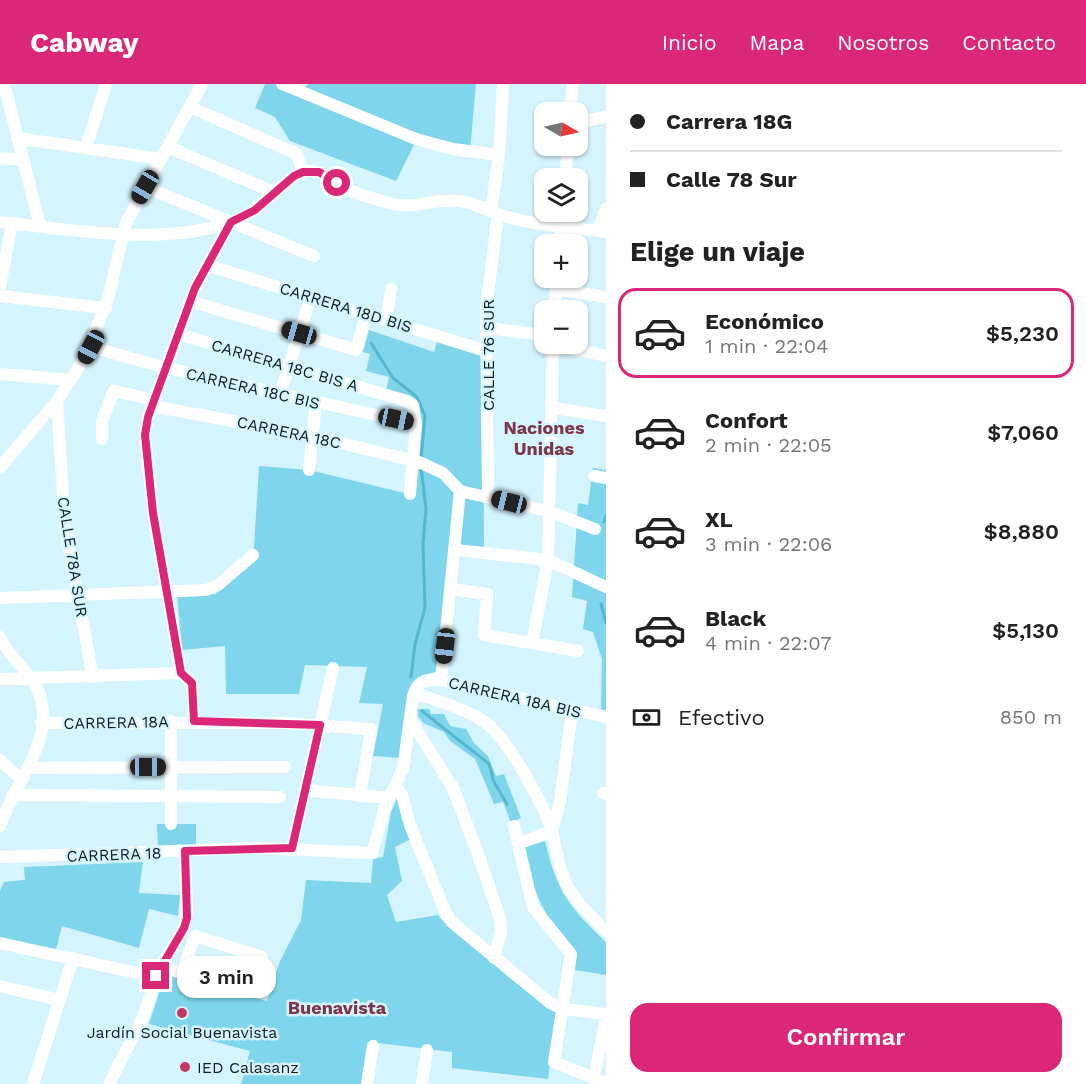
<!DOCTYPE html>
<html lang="es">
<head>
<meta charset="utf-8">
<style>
  body { margin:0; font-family:"Work Sans",sans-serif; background:#f6f6f6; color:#222; height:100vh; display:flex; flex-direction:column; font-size:22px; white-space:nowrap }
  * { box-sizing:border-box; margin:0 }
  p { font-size:20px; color:#767676 }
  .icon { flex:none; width:33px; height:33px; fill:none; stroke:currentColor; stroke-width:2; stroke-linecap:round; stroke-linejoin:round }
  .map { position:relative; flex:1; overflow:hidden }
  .sheet { display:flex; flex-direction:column; background:#fff; width:480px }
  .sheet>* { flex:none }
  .hud { display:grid; align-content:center; height:132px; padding:0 24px; background:#fff }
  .needle { width:39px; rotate:99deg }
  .tools { position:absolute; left:534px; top:18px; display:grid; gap:12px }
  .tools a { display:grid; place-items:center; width:54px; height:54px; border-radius:12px; background:#fff; box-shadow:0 2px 4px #0004; font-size:30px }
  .end { position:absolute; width:27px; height:27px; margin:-14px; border:8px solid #db2777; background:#fff; box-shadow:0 0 0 3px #fff }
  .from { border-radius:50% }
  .bubble { position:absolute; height:42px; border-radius:18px; background:#fff; box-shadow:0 2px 4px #0004; font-size:20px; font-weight:600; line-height:42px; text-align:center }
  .car { position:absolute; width:18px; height:36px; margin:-18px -9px; border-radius:8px; box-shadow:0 0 4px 2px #0007; background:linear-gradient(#222 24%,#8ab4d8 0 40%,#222 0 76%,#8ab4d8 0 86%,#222 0) }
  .hud b { display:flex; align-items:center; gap:21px; height:57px; font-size:22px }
  .hud b+b { border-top:2px solid #e0e0e0 }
  .hud i { width:15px; height:15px; background:#222 }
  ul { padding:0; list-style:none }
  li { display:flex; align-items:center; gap:18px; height:90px; margin:0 12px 9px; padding:0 12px; border:3px solid transparent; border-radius:18px }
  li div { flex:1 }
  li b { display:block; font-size:22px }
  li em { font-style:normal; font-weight:600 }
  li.current { border-color:#db2777 }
  li>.icon { width:54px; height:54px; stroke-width:1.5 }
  h2 { padding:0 24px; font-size:27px; line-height:72px }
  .pay { display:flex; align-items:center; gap:15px; height:66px; padding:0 24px; font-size:22px }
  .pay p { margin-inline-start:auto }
  .cta { display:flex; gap:12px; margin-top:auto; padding:12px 24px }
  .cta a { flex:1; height:69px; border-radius:18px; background:#db2777; color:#fff; font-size:24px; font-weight:600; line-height:69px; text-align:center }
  header { display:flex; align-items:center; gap:36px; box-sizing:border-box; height:84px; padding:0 30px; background:#db2777; color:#fff }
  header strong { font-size:28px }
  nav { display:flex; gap:33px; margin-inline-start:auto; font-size:21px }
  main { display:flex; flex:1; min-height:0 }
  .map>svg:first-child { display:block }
</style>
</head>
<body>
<header>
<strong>Cabway</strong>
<nav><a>Inicio</a><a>Mapa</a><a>Nosotros</a><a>Contacto</a></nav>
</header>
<main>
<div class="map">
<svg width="606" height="1000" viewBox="0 0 606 1000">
  <rect width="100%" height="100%" fill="#d5f5fe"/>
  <path fill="#7fd6ec" d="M265,0H282L302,9L308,0H476L470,67L417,55L396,97L290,57L275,33L255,24Z
    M369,246L434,268L437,258L483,269L484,467L454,464L438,587L423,592L400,674L373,672L383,620L359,619L367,583L305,581L299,610H226L225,562L182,566L177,511L215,510L253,479L259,382L309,386L413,411L409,314L386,306L389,293L366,287L370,270L363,268Z
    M593,384L606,386V627L601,626L602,575L593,548L583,545L587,517L572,513L578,419L588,421Z
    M418,625H429L431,630H444L450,642L466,645L474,659L488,672L496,692L504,690L521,734L511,739L503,718L494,720L475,675L450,657L444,648L423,639L418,632Z
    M398,712L413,754L395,763L402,797L387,811L396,838L438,831L448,843L526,907L557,928L548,995L452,984V968L369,958L361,1000H241L250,967L149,940L165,890L267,917L280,877L301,836L306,796L371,799L373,775L383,773L391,728Z
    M157,740H196V763L158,764Z
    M545,757C557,808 569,823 606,858V891L575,886L577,870C543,832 535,812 522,764Z
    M143,778L139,809L180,811L178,832L149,825L139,864L62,842L56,865L0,857V807L4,798L25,796L24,783Z"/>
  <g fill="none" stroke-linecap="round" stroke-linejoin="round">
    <path stroke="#54b7ce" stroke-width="3" d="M371,259L393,294L417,313L425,332L421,376
      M604,438L606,432
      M601,520L606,539
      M411,593L415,560L425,524L423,459L426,425L421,383
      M422,627L489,680L494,698L507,720"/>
    <path stroke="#fff" stroke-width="12" d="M4,0L40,142
      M282,0L416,55L453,65L499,71
      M190,23L297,70L303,88
      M570,28L573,0
      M578,38L606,33
      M17,54L161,75
      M168,63L276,109
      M86,64L106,0
      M0,74L23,76
      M565,94L568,62
      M145,103L314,172
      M491,127L499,71L503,0
      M0,138C76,146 160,163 235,137C260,128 288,88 309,87C324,86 336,100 349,106C363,112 378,116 393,120C416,125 437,114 460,117C477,119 491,129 507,133C539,142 573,143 606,148
      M598,146L606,125
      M560,160L563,128
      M206,181L486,267
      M0,202L12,139
      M556,205L606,213
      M0,212L106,224
      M189,217L356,266L367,229
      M554,226L557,194
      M386,235L391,205
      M486,244L544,251
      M178,250L407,317L413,321L416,340L410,410
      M553,261L606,272
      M91,263L167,284L416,340
      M0,290L71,296
      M280,310L311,212
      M57,317L65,444L93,593
      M152,322L313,352L419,378L443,389L460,407L551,428L595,445
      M553,324L606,332
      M102,355V337L114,307L155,316
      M0,383L57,317L84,275L108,214L126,139L202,0
      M309,386L316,318
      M595,392L606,394
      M488,412L486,226L498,130
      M456,466L548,476L606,503
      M451,505L487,510L484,551L578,567
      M0,514L206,506L218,501L253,471
      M0,553C8,573 28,585 37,605C60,651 13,701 0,742
      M532,559L548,476L553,260
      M0,595L181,589
      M441,596L460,407
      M414,609C437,617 465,624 486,639C507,654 545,722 552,748C557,767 558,784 567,801C576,819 592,833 606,847
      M410,635L453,704L478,770L500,835L501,848L494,874
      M194,637L192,599L181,589L153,429L145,351L148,333L195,204L231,138
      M41,639H285L371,645L360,712
      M0,676L22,696
      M29,684L285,683
      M396,702L402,711L410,741L446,830L452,838L550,919L563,925L606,930
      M305,706L389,714
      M603,709L606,710
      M12,711L280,713
      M171,740V637
      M514,742L533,823L571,870L554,978L606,999
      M518,760L552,747L560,717L572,627
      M292,764L333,584
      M0,773L259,764L372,769L386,721L403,685L413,612C417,597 426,594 441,596L606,633
      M0,859L156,893
      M160,883L182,889L195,852L262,873
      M0,902L60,916
      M594,994L606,935
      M33,1000L73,874
      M109,1000L143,933L160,883L184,844L187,827L185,767
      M367,1000L373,962
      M422,1000L427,966"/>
  </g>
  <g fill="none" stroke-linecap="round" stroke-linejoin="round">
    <path stroke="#db2777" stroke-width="8" d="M156,892L184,844L187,834L185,767L292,764L320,641L194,637L192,599L181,589L153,429L145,351L148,333L195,204L231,138L255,126L294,92L303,88H319L337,99"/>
  </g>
  <g fill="#c43665" stroke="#d5f5fe" stroke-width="2">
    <circle cx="182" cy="929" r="6"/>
    <circle cx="185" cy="983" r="6"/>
  </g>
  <g text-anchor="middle" stroke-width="5" stroke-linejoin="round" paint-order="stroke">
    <g font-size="16" fill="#0e1d21" stroke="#d5f5fe">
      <text transform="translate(346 223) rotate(17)" y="6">CARRERA 18D BIS</text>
      <text transform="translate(488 271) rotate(-90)" y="6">CALLE 76 SUR</text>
      <text transform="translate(285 281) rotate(16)" y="6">CARRERA 18C BIS A</text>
      <text transform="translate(253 304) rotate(13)" y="6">CARRERA 18C BIS</text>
      <text transform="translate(289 348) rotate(12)" y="6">CARRERA 18C</text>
      <text transform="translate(73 473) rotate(81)" y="6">CALLE 78A SUR</text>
      <text transform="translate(515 613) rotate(13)" y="6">CARRERA 18A BIS</text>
      <text transform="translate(116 638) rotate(-1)" y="6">CARRERA 18A</text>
      <text transform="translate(114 770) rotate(-2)" y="6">CARRERA 18</text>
    </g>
    <g font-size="16" fill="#0e1d21" stroke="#d5f5fe">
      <text x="182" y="954">Jardín Social Buenavista</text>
      <text x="197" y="989" text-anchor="start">IED Calasanz</text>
    </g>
    <g font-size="18" font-weight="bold" fill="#7d3649" stroke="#d5f5fe">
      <text x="544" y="350">Naciones<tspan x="544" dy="21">Unidas</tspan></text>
      <text x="337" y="930">Buenavista</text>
    </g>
  </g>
</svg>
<div class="tools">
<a><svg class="needle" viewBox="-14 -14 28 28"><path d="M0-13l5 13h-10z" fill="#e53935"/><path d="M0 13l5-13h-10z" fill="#767676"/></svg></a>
<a><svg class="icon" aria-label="layers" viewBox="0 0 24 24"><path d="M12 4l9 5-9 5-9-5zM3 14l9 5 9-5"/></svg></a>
<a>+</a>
<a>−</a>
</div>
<i class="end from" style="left:337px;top:99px"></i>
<i class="end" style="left:156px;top:892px"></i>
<div class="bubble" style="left:177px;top:872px;width:99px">3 min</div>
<i class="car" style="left:145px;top:103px;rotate:210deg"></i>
<i class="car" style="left:299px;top:249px;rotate:286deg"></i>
<i class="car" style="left:91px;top:263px;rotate:208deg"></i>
<i class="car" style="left:396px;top:335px;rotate:102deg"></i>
<i class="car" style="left:509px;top:418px;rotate:284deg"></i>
<i class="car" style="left:445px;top:562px;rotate:187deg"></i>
<i class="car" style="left:148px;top:683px;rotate:90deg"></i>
</div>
<section class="sheet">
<div class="hud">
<b><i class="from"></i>Carrera 18G</b>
<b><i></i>Calle 78 Sur</b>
</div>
<h2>Elige un viaje</h2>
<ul>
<li class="current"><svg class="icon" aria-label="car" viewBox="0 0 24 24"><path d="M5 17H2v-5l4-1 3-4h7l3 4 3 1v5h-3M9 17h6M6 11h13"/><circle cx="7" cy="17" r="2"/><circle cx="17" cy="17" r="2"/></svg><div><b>Económico</b><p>1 min · 22:04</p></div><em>$5,230</em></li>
<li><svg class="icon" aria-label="car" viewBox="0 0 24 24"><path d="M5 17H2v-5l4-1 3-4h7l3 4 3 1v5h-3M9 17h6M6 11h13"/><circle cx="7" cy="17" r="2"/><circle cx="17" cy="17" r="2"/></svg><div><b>Confort</b><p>2 min · 22:05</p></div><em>$7,060</em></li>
<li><svg class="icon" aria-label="car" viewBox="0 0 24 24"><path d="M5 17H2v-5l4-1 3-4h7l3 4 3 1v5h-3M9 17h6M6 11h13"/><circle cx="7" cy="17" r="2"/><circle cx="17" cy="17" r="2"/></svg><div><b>XL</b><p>3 min · 22:06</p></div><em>$8,880</em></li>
<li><svg class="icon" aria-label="car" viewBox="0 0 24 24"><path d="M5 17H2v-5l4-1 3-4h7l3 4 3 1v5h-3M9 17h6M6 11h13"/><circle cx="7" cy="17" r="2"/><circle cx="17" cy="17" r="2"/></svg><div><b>Black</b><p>4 min · 22:07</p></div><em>$5,130</em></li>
</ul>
<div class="pay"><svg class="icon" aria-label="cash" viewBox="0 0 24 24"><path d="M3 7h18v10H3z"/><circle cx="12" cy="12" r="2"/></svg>Efectivo<p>850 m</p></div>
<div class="cta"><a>Confirmar</a></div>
</section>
</main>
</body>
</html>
